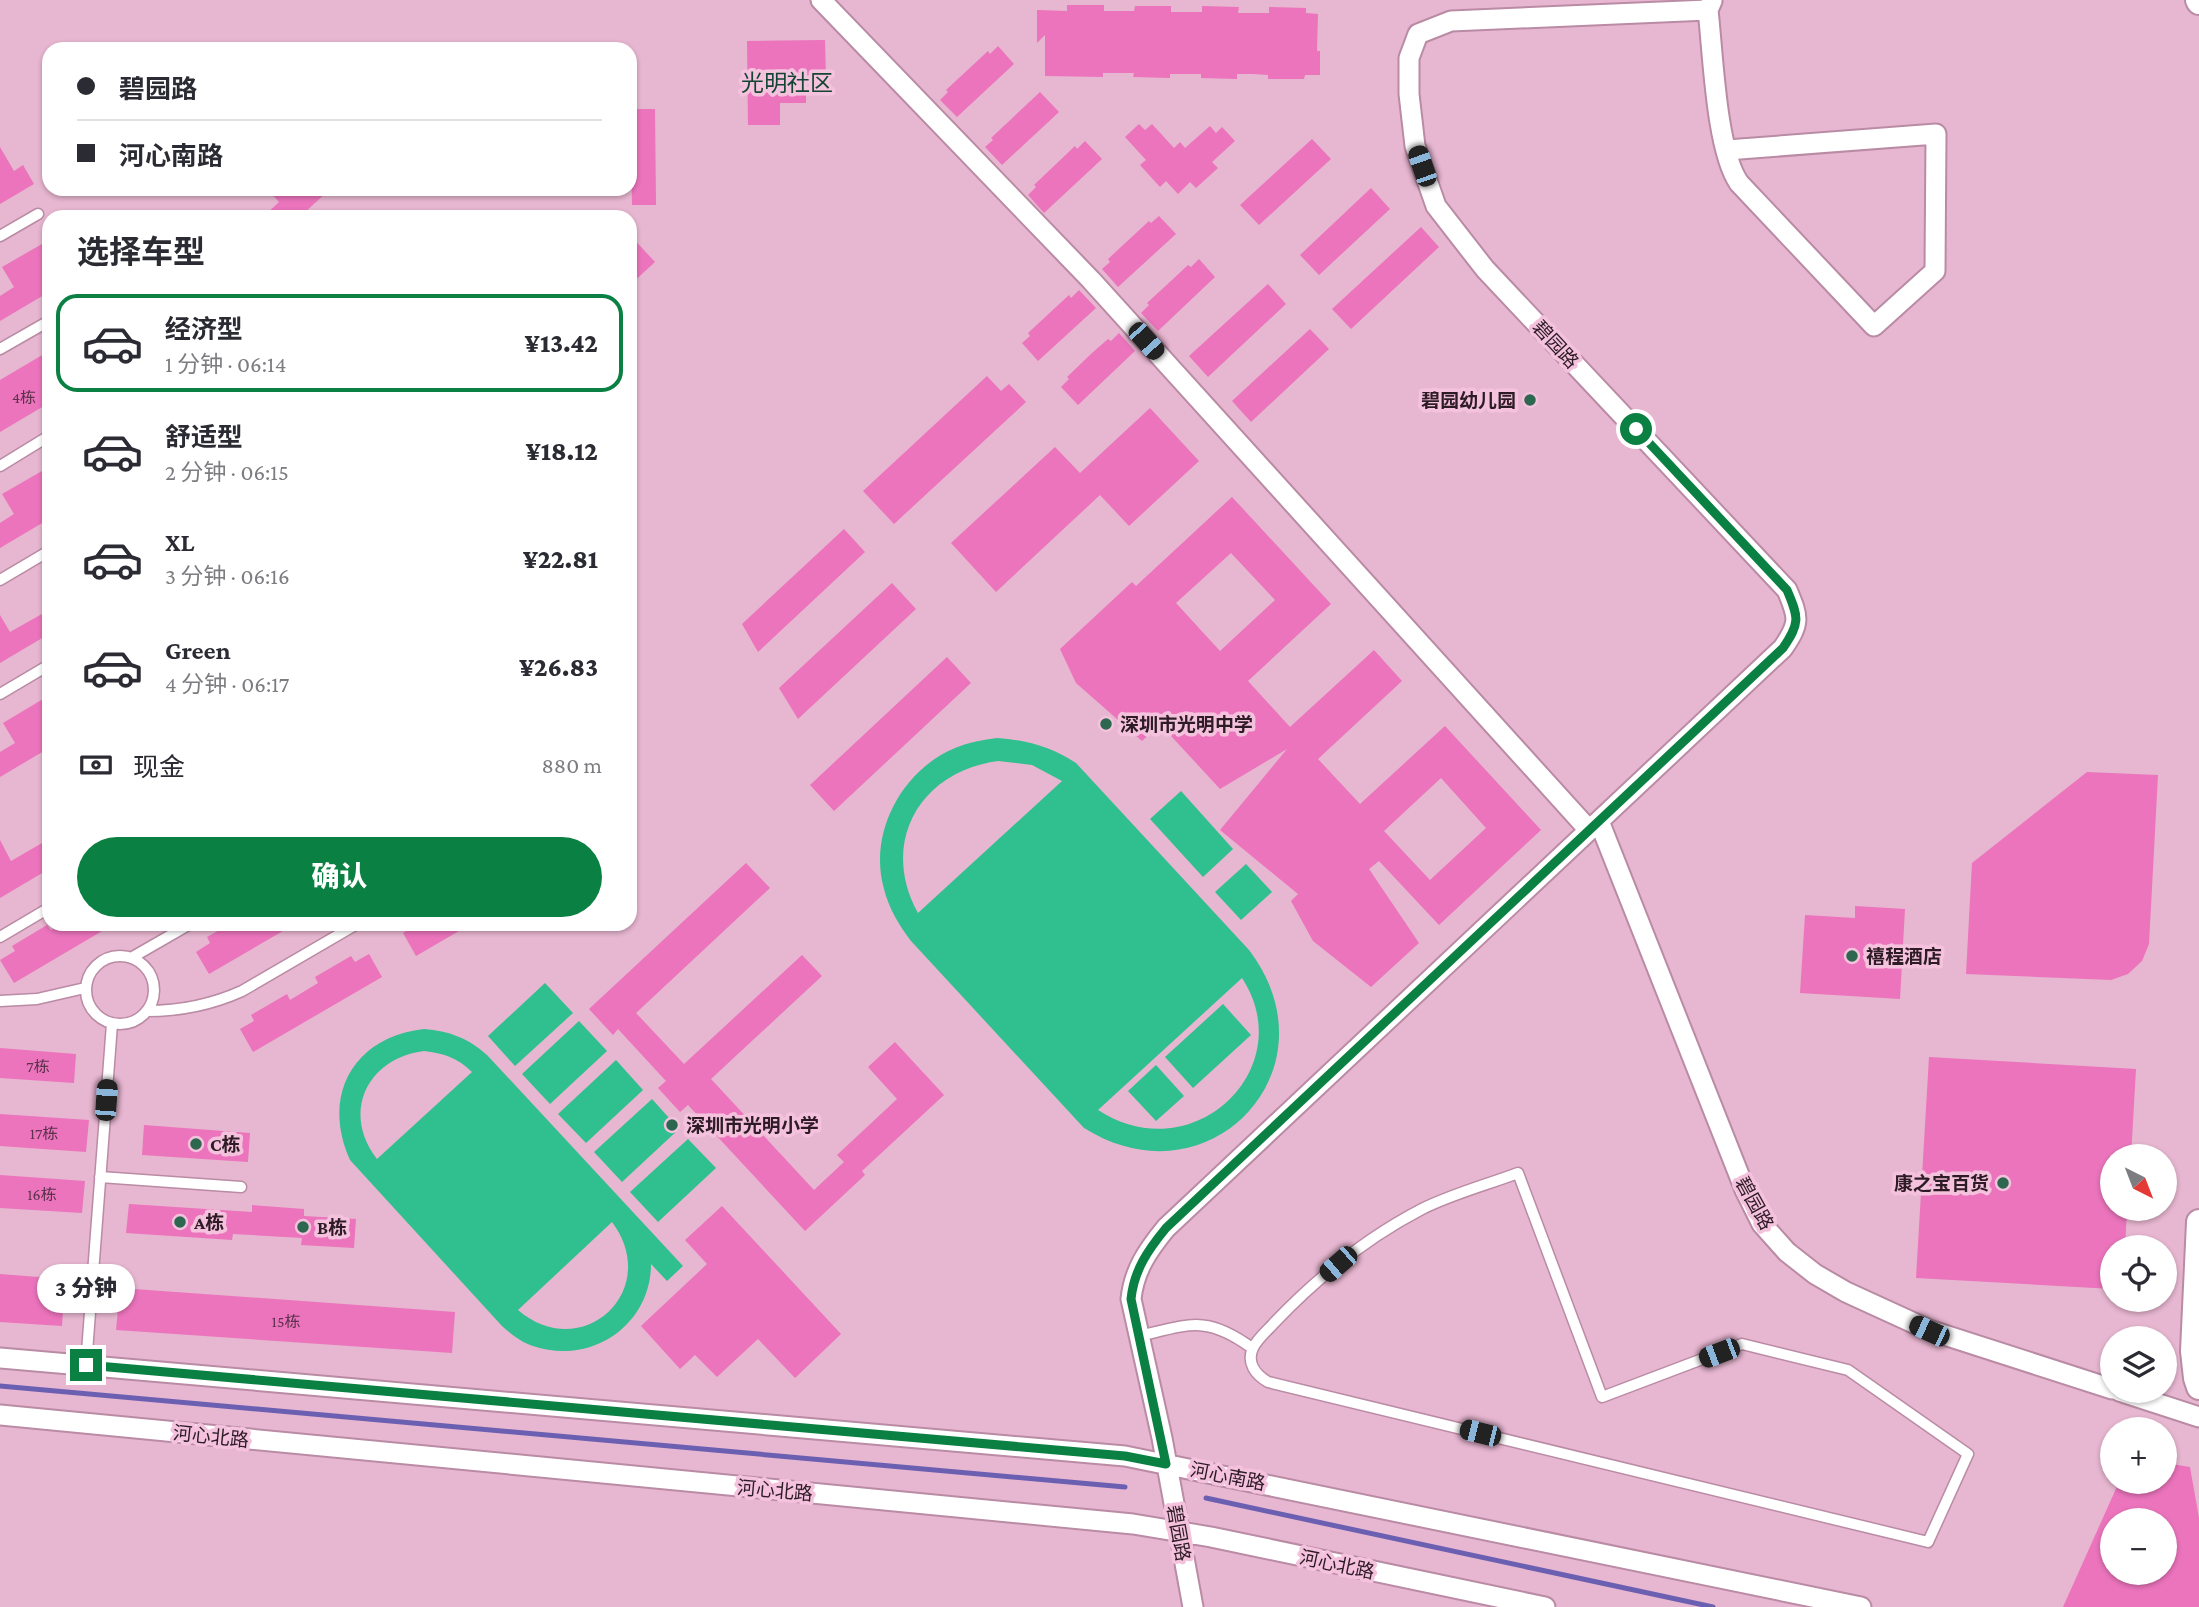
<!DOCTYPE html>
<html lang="zh">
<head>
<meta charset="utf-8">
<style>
  body { margin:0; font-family:"Crimson Pro","Noto Sans SC",serif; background:#f2f2f3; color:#2b2b33; height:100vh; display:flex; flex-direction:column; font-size:26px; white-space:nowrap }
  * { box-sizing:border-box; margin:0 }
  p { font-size:23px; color:#7c7c81 }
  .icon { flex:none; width:38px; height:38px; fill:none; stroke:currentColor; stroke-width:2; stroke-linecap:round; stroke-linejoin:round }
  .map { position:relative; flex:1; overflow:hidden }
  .details { position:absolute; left:42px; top:210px; width:595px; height:721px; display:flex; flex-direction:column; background:#fff; border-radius:21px; box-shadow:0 2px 5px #0004 }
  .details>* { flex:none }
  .guide { position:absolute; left:42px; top:42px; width:595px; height:154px; border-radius:21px; box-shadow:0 2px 5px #0004; display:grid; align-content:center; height:154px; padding:0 35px; background:#fff }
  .needle { width:46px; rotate:138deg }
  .tools { position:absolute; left:2100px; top:1144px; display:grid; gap:14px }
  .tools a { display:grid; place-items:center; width:77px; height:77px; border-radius:50%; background:#fff; box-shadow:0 2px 5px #0004; font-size:35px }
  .end { position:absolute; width:32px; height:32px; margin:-16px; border:9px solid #0b8043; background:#fff; box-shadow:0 0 0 4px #fff }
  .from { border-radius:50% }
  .bubble { position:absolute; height:49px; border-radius:24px; background:#fff; box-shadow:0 2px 5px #0004; font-size:23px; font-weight:800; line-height:49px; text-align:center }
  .car { position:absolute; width:21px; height:42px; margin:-21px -10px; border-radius:9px; box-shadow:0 0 5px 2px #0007; background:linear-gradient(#222 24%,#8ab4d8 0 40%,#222 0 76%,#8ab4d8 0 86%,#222 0) }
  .guide b { display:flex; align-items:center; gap:24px; height:66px; font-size:26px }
  .guide b+b { border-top:2px solid #e1e1e2 }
  .guide i { width:18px; height:18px; background:#2b2b33 }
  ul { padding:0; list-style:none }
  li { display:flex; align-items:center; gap:21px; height:98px; margin:0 14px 10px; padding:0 21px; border:4px solid transparent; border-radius:21px }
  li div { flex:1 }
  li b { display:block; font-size:26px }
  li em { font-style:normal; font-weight:800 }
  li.on { border-color:#0b8043 }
  li>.icon { width:63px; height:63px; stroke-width:1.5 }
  h2 { padding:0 35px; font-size:32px; line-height:84px }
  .pay { display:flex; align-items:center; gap:18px; height:77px; padding:0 35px; font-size:26px }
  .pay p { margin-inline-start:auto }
  .primary-button { display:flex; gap:14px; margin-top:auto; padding:14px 35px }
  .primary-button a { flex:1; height:80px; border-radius:42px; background:#0b8043; color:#fff; font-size:28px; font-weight:800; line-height:80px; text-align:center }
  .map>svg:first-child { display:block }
</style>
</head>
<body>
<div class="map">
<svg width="2199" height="1607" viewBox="0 0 2199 1607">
  <rect width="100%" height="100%" fill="#e7b6d0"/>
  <path fill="#30bf8e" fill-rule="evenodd" d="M997,738C1027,740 1051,747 1076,763L1249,950C1339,1068 1210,1207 1084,1128L911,941C899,925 889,909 884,889C868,833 902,770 955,748C969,742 983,740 997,738ZM998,761L1032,765L1062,781L918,913C879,843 920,771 998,761ZM1242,978C1301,1068 1193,1172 1098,1110Z
    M1181,791L1233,849L1203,877L1150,819Z
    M1246,864L1272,892L1241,920L1215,892Z
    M545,983L573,1013L515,1066L488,1036Z
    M1223,1004L1251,1035L1193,1088L1165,1057Z
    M579,1021L607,1051L550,1104L522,1074Z
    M424,1029C449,1031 468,1038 487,1055L683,1266L667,1281L651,1264C651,1325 591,1366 533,1346C521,1342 511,1334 502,1326L350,1160C321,1096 353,1037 424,1029ZM424,1051C443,1053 458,1058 472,1072L377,1159C341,1113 367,1058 424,1051ZM612,1222C663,1290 582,1365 518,1310Z
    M616,1060L643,1090L586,1143L558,1114Z
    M1156,1065L1184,1096L1156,1121L1128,1091Z
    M652,1099L679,1129L622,1182L594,1152Z
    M688,1139L716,1168L658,1222L630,1192Z"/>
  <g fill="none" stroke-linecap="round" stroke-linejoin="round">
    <path stroke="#6b5fb2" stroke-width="5" d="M0,1386L1125,1487
      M1206,1498L1713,1607"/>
  </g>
  <path fill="#eb74bc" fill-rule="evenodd" d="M1067,5H1104V11H1134L1135,6H1171V12H1202V6L1239,7L1238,13H1269V7L1306,8V13L1318,14L1317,51H1320V75H1305L1304,79H1268V75L1253,74H1237V79L1201,78V74H1170V78L1133,77L1134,73H1103V77L1045,76V35L1037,43V10L1067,11Z
    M825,40L826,79H806V103H780V125H748L747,41Z
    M998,46L1014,64L957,117L940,100L948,92L946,90L988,51L990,54Z
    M1040,92L1059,112L1002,165L985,147L993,140L991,138Z
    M630,109H655L656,205H632Z
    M1139,124L1145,130L1152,124L1174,148L1180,142L1185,148L1210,126L1216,133L1222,127L1235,141L1212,162L1218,168L1196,188L1190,182L1178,194L1166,181L1160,187L1140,165L1146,160L1125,137Z
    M1312,139L1331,159L1259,225L1240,205Z
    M1085,141L1102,159L1044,213L1028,195L1036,187L1034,185L1075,146L1077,149Z
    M0,147L14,171L23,165L34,184L0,204Z
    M1371,188L1390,209L1319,275L1300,255Z
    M267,189H330L300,217H263L279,202Z
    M1159,216L1176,234L1118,287L1102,269L1110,262L1108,259L1149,221L1151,223Z
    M1421,227L1439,247L1351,329L1332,309Z
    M630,235L655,262L630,285Z
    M42,244L49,256V292L0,321V296L14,287L2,267Z
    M1199,259L1215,277L1158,331L1141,313L1149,305L1147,303L1172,280L1188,265L1191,267Z
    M1268,284L1286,304L1208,377L1189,356Z
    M1079,290L1096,308L1038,361L1022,343L1030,336L1028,333L1069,295L1071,298Z
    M1310,329L1329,349L1251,422L1232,401Z
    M1119,333L1135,351L1078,405L1061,387L1069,379L1067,377L1092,353L1108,339L1111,341Z
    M49,351V403L0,432V380Z
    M987,376L1001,391L1009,384L1026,402L894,524L863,491Z
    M1150,408L1199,461L1129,526L1100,495L996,592L951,543L1055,447L1080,473Z
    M42,471L49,482V519L0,548V523L14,514L2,494Z
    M1232,497L1331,604L1248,681L1290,727L1374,650L1402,681L1318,759L1360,804L1445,726L1541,830L1439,925L1379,861L1369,869L1419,943L1371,987L1313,941L1291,901L1298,894L1220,830L1287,749L1220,789L1160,724L1142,741L1076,683L1060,649L1132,582L1136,586ZM1231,553L1275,600L1220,651L1176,603ZM1441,778L1486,828L1430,880L1384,831Z
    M844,529L865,552L758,652L742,624Z
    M892,583L916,609L798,719L779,688Z
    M49,610V634L0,663V615L10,632Z
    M947,657L971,683L834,811L810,785Z
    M43,699L49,710V748L0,777V752L15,743L3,723Z
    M2087,772L2158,775L2149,944L2142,961L2128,974L2111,980L1966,974L1972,863Z
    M49,839V869L0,898V840L11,861Z
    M746,863L770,888L636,1013L684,1064L802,955L822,976L711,1079L814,1190L844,1162L837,1155L897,1099L868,1067L895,1042L944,1095L862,1171L865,1175L805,1231L688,1105L680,1112L658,1088L666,1081L618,1029L613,1035L589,1009Z
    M1855,906L1905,909L1900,999L1800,993L1805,915L1855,918Z
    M61,924H114L14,983L0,960L15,951L12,946L47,925L51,930Z
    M230,924H295L209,974L196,952L210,943L207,937Z
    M418,924H471L416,956L403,933Z
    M369,954L382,977L253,1052L240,1029L254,1021L251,1015L287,994L290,1000L318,983L315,977L351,956L355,962Z
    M0,1048L76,1054L74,1083L0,1078Z
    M1929,1057L2136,1069L2131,1157H2112V1209H2127L2125,1248H2112V1289L1916,1278Z
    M0,1114L89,1120L86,1152L0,1146Z
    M144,1125L250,1133L248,1162L142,1155Z
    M0,1175L85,1181L82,1213L0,1208Z
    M129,1204L252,1212V1205L304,1209V1216L356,1219L354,1248L301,1245L302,1238L233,1234L232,1240L126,1233Z
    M722,1206L841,1334L795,1378L758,1339L717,1377L695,1355L680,1369L641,1326L707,1264L685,1240Z
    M0,1274L65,1279L62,1326L0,1322Z
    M120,1288L455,1312L452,1353L116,1330Z
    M2165,1463L2190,1467L2199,1518V1607H2063L2119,1482H2165ZM2112,1521H2165V1573H2112Z"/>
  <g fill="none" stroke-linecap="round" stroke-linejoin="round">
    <g stroke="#ba8ba4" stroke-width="13">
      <path id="service" d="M0,236L38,214
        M0,349L49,321
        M0,466L49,436
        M0,580L49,551
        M0,694L49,665
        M0,937L49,908
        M86 990a34 34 0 1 1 68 0a34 34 0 1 1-68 0Z
        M131,958L190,924
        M0,1001L37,999L85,988
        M147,1011C181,1011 211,1005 242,991L357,924
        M1518,1173L1602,1397L1742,1344L1848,1370L1968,1454L1928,1542L1268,1382C1256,1375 1246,1363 1253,1348C1257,1339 1268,1330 1274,1323C1317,1278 1366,1238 1422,1209C1452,1194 1486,1185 1518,1173Z
        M100,1177L241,1187
        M1139,1336C1190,1324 1207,1315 1252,1348
        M86,1365L112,1024"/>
    </g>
    <g stroke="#ba8ba4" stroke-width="23">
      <path id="minor" d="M821,0L1091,280L1589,830
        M1712,1L1708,10C1713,53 1716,150 1739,183L1874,326L1935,271L1936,134L1727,150
        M1599,821L1745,1190L1762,1224L1787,1252L1815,1274L1846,1292L1929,1330L2112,1389
        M0,1358L1125,1456L1861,1607
        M2119,1391L2199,1417
        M0,1415L1133,1524L1211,1537L1545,1607
        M1193,1607L1162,1438L1131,1299C1134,1270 1148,1250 1166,1228L1783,648C1800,623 1799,618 1787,590L1485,269L1436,206L1415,146L1409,94V58L1418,34L1451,21L1708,10"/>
    </g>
    <g stroke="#ba8ba4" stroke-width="28">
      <path id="tertiary" d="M2198,0L2199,2
        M2199,1222L2193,1351L2196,1378L2199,1387"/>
    </g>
    <use href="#service" stroke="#fff" stroke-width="10"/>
    <use href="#minor" stroke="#fff" stroke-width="19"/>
    <use href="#tertiary" stroke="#fff" stroke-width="24"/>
  </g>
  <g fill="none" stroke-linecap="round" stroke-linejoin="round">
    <path stroke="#0b8043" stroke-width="9" d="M86,1365L1125,1456L1166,1464L1131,1299C1134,1270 1148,1250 1166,1228L1783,648C1800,623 1799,618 1787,590L1636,429"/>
  </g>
  <g fill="#2d6750" stroke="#f4c2dd" stroke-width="2.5">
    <circle cx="1530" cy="400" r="7"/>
    <circle cx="1106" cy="724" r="7"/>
    <circle cx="1852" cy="956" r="7"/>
    <circle cx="672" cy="1125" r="7"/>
    <circle cx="196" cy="1144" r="7"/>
    <circle cx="2003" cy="1183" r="7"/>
    <circle cx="180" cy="1222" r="7"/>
    <circle cx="303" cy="1227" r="7"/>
  </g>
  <g text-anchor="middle" stroke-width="7" stroke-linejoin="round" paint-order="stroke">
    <g font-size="16" fill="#5c314b">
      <text x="24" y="403">4栋</text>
      <text x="38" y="1072">7栋</text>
      <text x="44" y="1139">17栋</text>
      <text x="42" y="1200">16栋</text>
      <text x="286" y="1327">15栋</text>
    </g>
    <g font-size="19" fill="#2d1b25" stroke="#f4c2dd">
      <text transform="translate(1556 344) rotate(47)" y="7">碧园路</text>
      <text transform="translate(1755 1203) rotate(61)" y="7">碧园路</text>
      <text transform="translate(211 1436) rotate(6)" y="7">河心北路</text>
      <text transform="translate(1228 1476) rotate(11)" y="7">河心南路</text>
      <text transform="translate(775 1490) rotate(5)" y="7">河心北路</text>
      <text transform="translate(1179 1533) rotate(80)" y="7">碧园路</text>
      <text transform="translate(1337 1564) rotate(12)" y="7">河心北路</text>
    </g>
    <g font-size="19" font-weight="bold" fill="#2d1b25" stroke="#f4c2dd" text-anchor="start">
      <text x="1516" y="407" text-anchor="end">碧园幼儿园</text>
      <text x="1120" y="731">深圳市光明中学</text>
      <text x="1866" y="963">禧程酒店</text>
      <text x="686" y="1132">深圳市光明小学</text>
      <text x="210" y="1151">C栋</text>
      <text x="1989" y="1190" text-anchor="end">康之宝百货</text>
      <text x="194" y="1229">A栋</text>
      <text x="317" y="1234">B栋</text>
    </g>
    <g font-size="23" fill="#144432" stroke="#f4c2dd">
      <text x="787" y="91">光明社区</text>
    </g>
  </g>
</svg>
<div class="tools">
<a><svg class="needle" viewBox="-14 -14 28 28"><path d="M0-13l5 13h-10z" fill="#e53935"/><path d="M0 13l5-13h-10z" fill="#7c7c81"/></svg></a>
<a><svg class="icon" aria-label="locate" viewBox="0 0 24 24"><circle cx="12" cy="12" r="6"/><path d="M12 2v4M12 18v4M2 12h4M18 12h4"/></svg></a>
<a><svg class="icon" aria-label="layers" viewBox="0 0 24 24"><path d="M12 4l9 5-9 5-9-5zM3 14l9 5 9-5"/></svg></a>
<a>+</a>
<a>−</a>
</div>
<i class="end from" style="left:1636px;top:429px"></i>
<i class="end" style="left:86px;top:1365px"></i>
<div class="bubble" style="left:37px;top:1264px;width:98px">3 分钟</div>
<i class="car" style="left:1422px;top:166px;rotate:341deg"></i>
<i class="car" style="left:1146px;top:341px;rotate:138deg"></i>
<i class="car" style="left:106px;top:1100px;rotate:4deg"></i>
<i class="car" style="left:1338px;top:1264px;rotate:229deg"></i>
<i class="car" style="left:1929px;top:1331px;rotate:295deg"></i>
<i class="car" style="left:1719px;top:1353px;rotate:249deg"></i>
<i class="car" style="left:1480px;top:1433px;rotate:284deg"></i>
<div class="guide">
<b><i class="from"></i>碧园路</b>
<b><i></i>河心南路</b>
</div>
<section class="details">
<h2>选择车型</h2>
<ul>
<li class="on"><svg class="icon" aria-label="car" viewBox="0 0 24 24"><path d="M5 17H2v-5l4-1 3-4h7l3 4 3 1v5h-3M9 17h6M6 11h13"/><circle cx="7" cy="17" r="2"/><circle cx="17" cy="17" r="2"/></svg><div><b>经济型</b><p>1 分钟 · 06:14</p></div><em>¥13.42</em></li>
<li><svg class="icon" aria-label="car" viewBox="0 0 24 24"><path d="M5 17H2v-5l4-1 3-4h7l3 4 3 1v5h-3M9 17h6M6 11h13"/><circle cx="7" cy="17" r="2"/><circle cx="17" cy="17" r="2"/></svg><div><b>舒适型</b><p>2 分钟 · 06:15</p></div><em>¥18.12</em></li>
<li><svg class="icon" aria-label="car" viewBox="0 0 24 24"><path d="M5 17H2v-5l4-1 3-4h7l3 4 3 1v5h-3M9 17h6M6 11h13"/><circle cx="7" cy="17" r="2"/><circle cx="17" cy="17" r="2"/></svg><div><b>XL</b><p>3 分钟 · 06:16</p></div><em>¥22.81</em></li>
<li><svg class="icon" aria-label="car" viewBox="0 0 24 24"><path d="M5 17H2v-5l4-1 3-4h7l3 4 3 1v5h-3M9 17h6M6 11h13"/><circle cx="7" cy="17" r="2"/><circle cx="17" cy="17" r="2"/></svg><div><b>Green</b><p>4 分钟 · 06:17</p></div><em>¥26.83</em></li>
</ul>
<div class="pay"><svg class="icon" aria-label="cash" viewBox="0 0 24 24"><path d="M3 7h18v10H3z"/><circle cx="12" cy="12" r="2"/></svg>现金<p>880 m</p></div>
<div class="primary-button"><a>确认</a></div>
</section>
</div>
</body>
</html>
